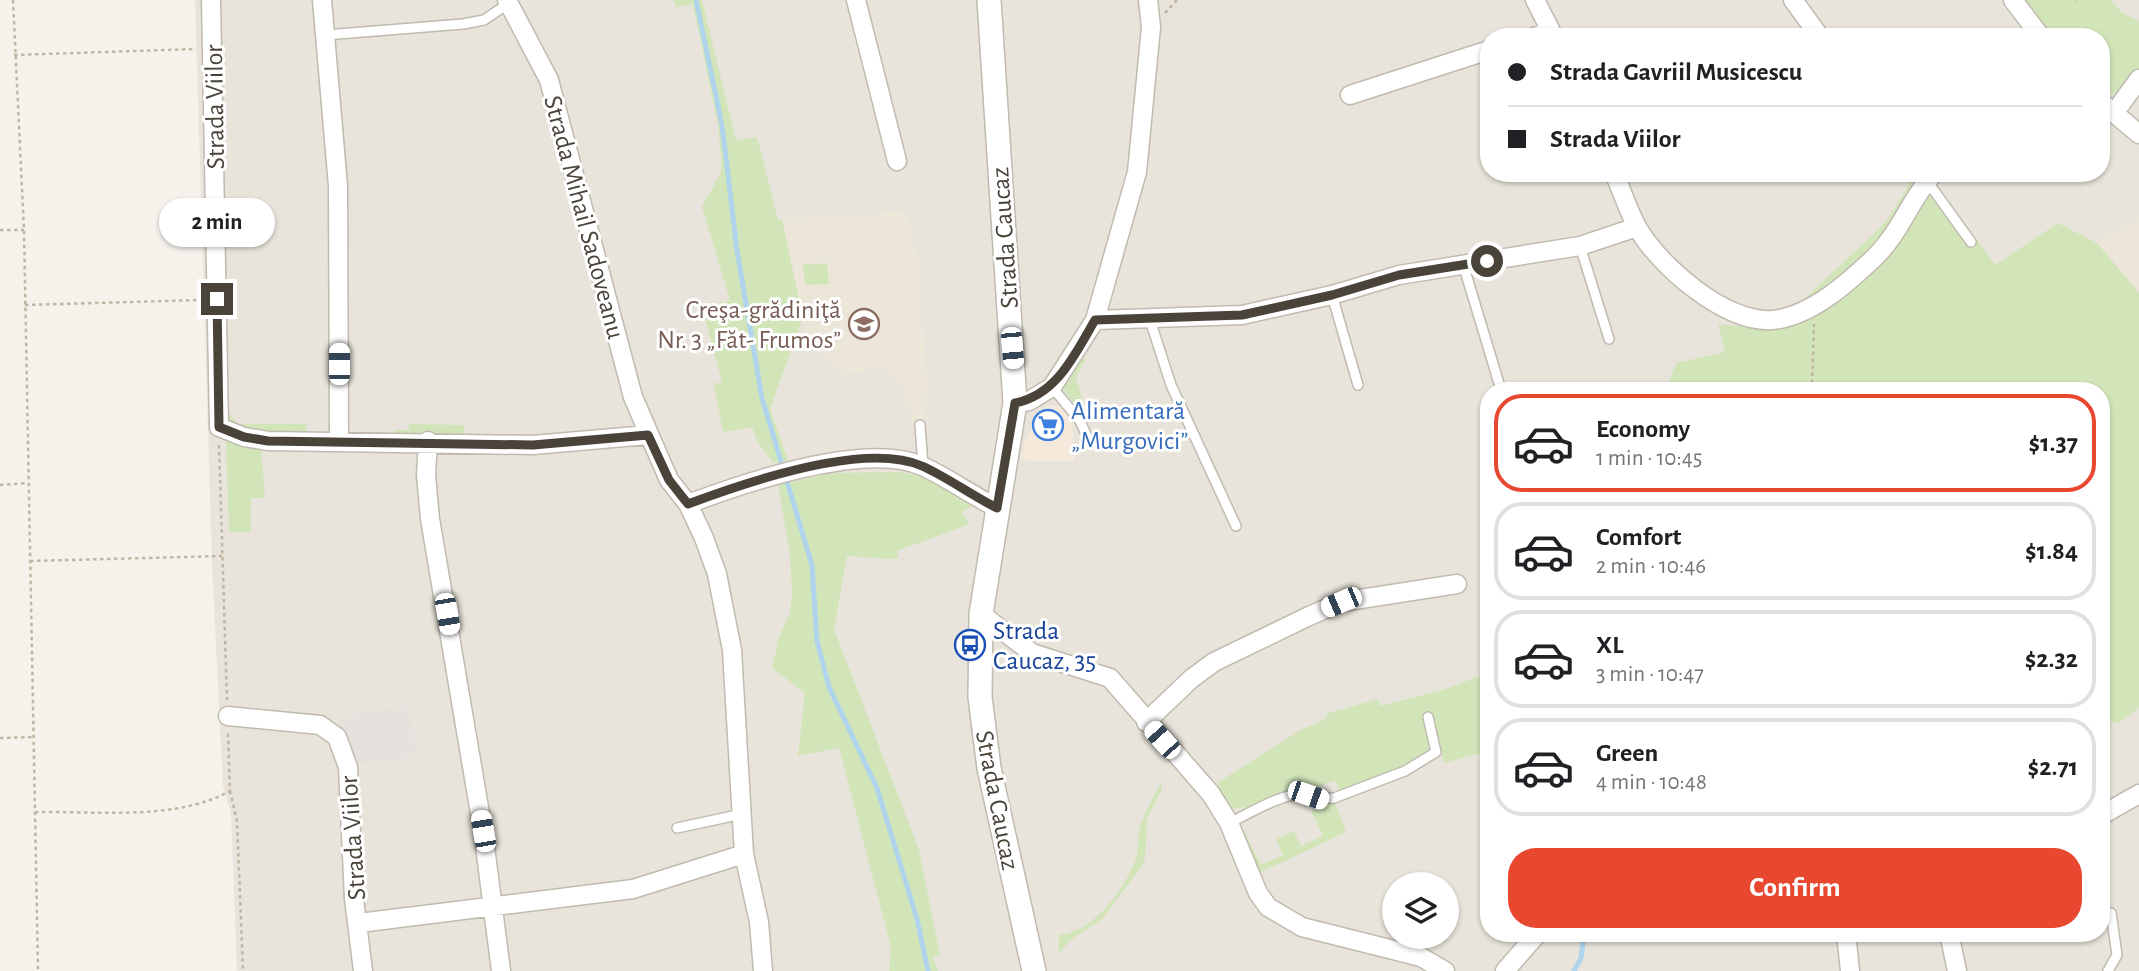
<!DOCTYPE html>
<html lang="en">
<head>
<meta charset="utf-8">
<style>
  body { margin:0; font-family:"Alegreya Sans",sans-serif; background:#f2f2f2; color:#202124; height:100vh; display:flex; flex-direction:column; font-size:26px; white-space:nowrap }
  * { box-sizing:border-box; margin:0 }
  p { font-size:23px; color:#757577 }
  .icon { flex:none; width:38px; height:38px; fill:none; stroke:currentColor; stroke-width:2; stroke-linecap:round; stroke-linejoin:round }
  .map { position:relative; flex:1; overflow:hidden }
  .sheet { position:absolute; left:1480px; top:382px; width:630px; height:560px; display:flex; flex-direction:column; background:#fff; border-radius:28px; box-shadow:0 2px 5px #0004 }
  .sheet>* { flex:none }
  .hud { position:absolute; left:1480px; top:28px; width:630px; height:154px; border-radius:28px; box-shadow:0 2px 5px #0004; display:grid; align-content:center; height:154px; padding:0 28px; background:#fff }
  .buttons { position:absolute; left:1382px; top:872px; display:grid; gap:14px }
  .buttons a { display:grid; place-items:center; width:77px; height:77px; border-radius:50%; background:#fff; box-shadow:0 2px 5px #0004; font-size:35px }
  .end { position:absolute; width:32px; height:32px; margin:-16px; border:9px solid #49433a; background:#fff; box-shadow:0 0 0 4px #fff }
  .from { border-radius:50% }
  .bubble { position:absolute; height:49px; border-radius:24px; background:#fff; box-shadow:0 2px 5px #0004; font-size:23px; font-weight:700; line-height:49px; text-align:center }
  .car { position:absolute; width:21px; height:42px; margin:-21px -10px; border-radius:9px; box-shadow:0 0 5px 2px #0007; background:linear-gradient(#fff 24%,#345 0 40%,#fff 0 76%,#345 0 86%,#fff 0) }
  .hud b { display:flex; align-items:center; gap:24px; height:66px; font-size:26px }
  .hud b+b { border-top:2px solid #e0e0e0 }
  .hud i { width:18px; height:18px; background:#202124 }
  ul { padding:12px 0 0; list-style:none }
  li { display:flex; align-items:center; gap:21px; height:98px; margin:0 14px 10px; padding:0 14px; border:4px solid #e0e0e0; border-radius:28px }
  li div { flex:1 }
  li b { display:block; font-size:26px }
  li em { font-style:normal; font-weight:700 }
  li.current { border-color:#e84830 }
  li>.icon { width:63px; height:63px; stroke-width:1.5 }
  .action { display:flex; gap:14px; margin-top:auto; padding:14px 28px }
  .action a { flex:1; height:80px; border-radius:28px; background:#e84830; color:#fff; font-size:28px; font-weight:700; line-height:80px; text-align:center }
  .map>svg:first-child { display:block }
</style>
</head>
<body>
<div class="map">
<svg width="2139" height="971" viewBox="0 0 2139 971">
  <rect width="100%" height="100%" fill="#f5f2ec"/>
  <path fill="#e8e4db" fill-rule="evenodd" d="M195,0H2139V971H237L231,812L223,787L212,565ZM1489,37H2102V173H1489ZM1489,390H2102V933H1489ZM1395,884H1447V936H1395Z"/>
  <path fill="#f4e9da" d="M1047,405L1060,407L1072,420L1075,461H1026L1020,458L1027,436Z"/>
  <path fill="#e5e1dd" d="M409,705L417,756L356,765L337,717Z"/>
  <path fill="#ece6d8" d="M906,211L919,264L926,382L925,423L914,427L902,389L887,368L840,374L806,335L782,220Z
    M2139,218V293L2097,243Z"/>
  <path fill="#d2e5b9" d="M674,0H702L736,140L757,137L778,220H782L803,317L770,409L788,460L773,463L757,441L752,427L723,432L714,384L722,382L705,318L710,307L730,300L702,207L721,172V156L718,126L693,4L676,7Z
    M2024,0H2111L2122,13L2139,21C2139,35 2139,52 2139,67C2136,83 2117,98 2102,93V37H2051Z
    M1903,173H1915L1966,244L1976,238L1995,265L2058,223L2097,243L2139,293V708L2117,724L2102,716V390H1666L1676,363L1725,352L1718,325L1777,327V311L1803,300L1884,224L1909,185Z
    M827,263L829,284L805,285L803,265Z
    M1087,358L1076,377L1089,423L1060,385L1076,360Z
    M225,407L237,424H306L307,437H266L226,423Z
    M409,424L464,425V434L488,437L396,436L394,430H409Z
    M226,439L261,449L265,498H251V532H229Z
    M899,472L924,477L972,506L962,512L970,524L897,551L899,557L890,559L847,556L834,629L919,850L940,955L933,957L938,971H889L891,947L839,748L798,756L805,693L772,668L779,637L790,613L792,596L790,555L778,485L832,473Z
    M1489,672V751L1444,763L1430,713L1422,716L1430,748L1411,763L1340,792L1335,780L1313,789L1309,783L1249,807L1232,809L1217,783L1299,731L1327,718L1326,714L1378,699L1380,706L1446,689Z
    M1161,782L1162,789L1147,819L1145,859L1139,870L1101,920L1069,941L1059,954V935C1093,932 1121,893 1134,864C1140,850 1136,834 1142,821C1147,808 1155,795 1161,782Z
    M1335,802L1346,832L1255,875L1237,829L1242,827L1261,865L1283,855L1276,839L1294,831L1301,846L1323,836L1311,811Z"/>
  <g fill="none" stroke-linecap="round" stroke-linejoin="round">
    <path stroke="#afd4eb" stroke-width="5" d="M696,0L722,125L737,251L762,398L812,565L817,641L829,687L877,788L917,919L928,971
      M1574,971L1581,958L1584,933"/>
    <g stroke="#c0baaf" stroke-width="12">
      <path id="service" d="M325,35L463,24L484,20L509,3
        M1927,181L1971,242
        M1580,246L1609,339
        M1463,264L1501,390
        M1332,295L1358,385
        M1150,320L1171,385L1236,526
        M1052,387L1080,421L1090,443
        M920,425L923,466
        M1229,823C1246,815 1283,793 1302,794C1314,794 1322,800 1334,798L1405,771L1436,752L1428,717
        M677,828L742,814
        M2108,971L2117,955L2111,913"/>
    </g>
    <g stroke="#c0baaf" stroke-width="21">
      <path id="minor" d="M211,0L219,427L244,437L268,441L533,445L648,435
        M322,0L338,186L339,440
        M507,0L549,80L633,397L669,480L688,504L704,538L717,574L732,650L744,854L759,922L763,971
        M856,0L897,161
        M1535,0L1554,37
        M1793,0L1820,37
        M2013,0L2041,37
        M1534,37L1551,31
        M1350,95L1489,50
        M2102,103L2139,134
        M2115,112L2139,79
        M1614,173C1622,191 1628,210 1637,227C1659,266 1726,324 1773,320C1812,316 1850,281 1876,256C1901,231 1911,198 1934,173
        M1095,320L1242,315L1332,295L1399,275L1580,246L1637,227
        M1015,403L1029,401L1052,387L1095,320L1137,172L1151,27L1148,0
        M428,441L426,475L430,519L483,831L501,971
        M688,504C744,483 865,441 922,466C945,476 973,496 997,508
        M981,614L1032,653L1110,678L1211,794L1229,823L1258,893L1268,907L1302,927L1421,957L1445,971
        M228,716L320,725L337,737L348,767L354,899L363,971
        M1146,722L1191,679L1214,662L1307,617L1341,602L1457,584
        M2102,815L2139,794
        M359,923L633,889L744,854
        M1846,933L1850,971
        M1949,933L1957,971
        M1505,971L1538,933"/>
    </g>
    <g stroke="#c0baaf" stroke-width="26">
      <path id="tertiary" d="M989,0L1015,403L981,614L980,697L989,768L1034,971"/>
    </g>
    <path stroke="#c0b5a2" stroke-width="2.5" stroke-dasharray="3.5 3.5" stroke-linecap="butt" d="M13,0L24,230L38,971
      M2076,0H2077
      M1165,13L1177,0
      M14,55L196,49
      M0,230H24
      M25,305L200,300
      M1812,390L1814,324
      M219,445L227,700
      M0,485L28,483
      M30,561L222,556
      M0,738L34,737
      M230,791L237,821L243,971
      M35,812C97,811 176,821 230,791L228,732"/>
    <use href="#service" stroke="#fff" stroke-width="9"/>
    <use href="#minor" stroke="#fff" stroke-width="18"/>
    <use href="#tertiary" stroke="#fff" stroke-width="23"/>
  </g>
  <g fill="none" stroke-linecap="round" stroke-linejoin="round">
    <path stroke="#49433a" stroke-width="9" d="M217,299L219,427L244,437L268,441L533,445L648,435L669,480L688,504C744,483 865,441 922,466C945,476 973,496 997,508L1015,403C1057,395 1075,354 1095,320L1242,315L1332,295L1399,275L1487,261"/>
  </g>
  <defs>
    <g id="school-ring" transform="scale(1.575)"><circle r="9.5" fill="#fff" stroke="#8d6e63" stroke-width="1.5"/><path d="M0-5L7-2L0 1L-7-2ZM-4 1L0 2.5L4 1V4Q0 6-4 4Z" fill="#8d6e63"/></g>
    <g id="supermarket-ring" transform="scale(1.575)"><circle r="9.5" fill="#fff" stroke="#3f7fe0" stroke-width="1.5"/><path d="M-6-5.5h2.5l.6 2H6L4.5 2H-2.5L-4.4-4H-6ZM-1.5 3.2a1.3 1.3 0 1 0 .1 0ZM3 3.2a1.3 1.3 0 1 0 .1 0Z" fill="#3f7fe0"/></g>
    <g id="bus-ring" transform="scale(1.575)"><circle r="9.5" fill="#fff" stroke="#1a4fb4" stroke-width="1.5"/><path d="M-5-6H5V4H4V6H2V4H-2V6H-4V4H-5ZM-3.5-4V0h7V-4ZM-3.5 1.2v1.5H-2V1.2ZM2 1.2v1.5H3.5V1.2Z" fill="#1a4fb4"/></g>
  </defs>
  <g fill-rule="evenodd">
    <use href="#school-ring" x="864" y="324"/>
    <use href="#supermarket-ring" x="1048" y="425"/>
    <use href="#bus-ring" x="970" y="645"/>
  </g>
  <g text-anchor="middle" stroke-width="6" stroke-linejoin="round" paint-order="stroke">
    <g font-size="26" fill="#49433a" stroke="#fff">
      <text transform="translate(214 107) rotate(-91)" y="9">Strada Viilor</text>
      <text transform="translate(585 217) rotate(75)" y="9">Strada Mihail Sadoveanu</text>
      <text transform="translate(1004 238) rotate(-94)" y="9">Strada Caucaz</text>
      <text transform="translate(998 800) rotate(79)" y="9">Strada Caucaz</text>
      <text transform="translate(352 838) rotate(-94)" y="9">Strada Viilor</text>
    </g>
    <g font-size="26" fill="#785e54" stroke="#fff" text-anchor="end">
      <text x="841" y="318">Creşa-grădiniţă<tspan x="841" dy="30">Nr. 3 „Făt- Frumos”</tspan></text>
    </g>
    <g font-size="26" fill="#366cbe" stroke="#fff" text-anchor="start">
      <text x="1071" y="419">Alimentară<tspan x="1071" dy="30">„Murgovici”</tspan></text>
    </g>
    <g font-size="26" fill="#164399" stroke="#fff" text-anchor="start">
      <text x="993" y="639">Strada<tspan x="993" dy="30">Caucaz, 35</tspan></text>
    </g>
  </g>
</svg>
<div class="buttons">
<a><svg class="icon" aria-label="layers" viewBox="0 0 24 24"><path d="M12 4l9 5-9 5-9-5zM3 14l9 5 9-5"/></svg></a>
</div>
<i class="end from" style="left:1487px;top:261px"></i>
<i class="end" style="left:217px;top:299px"></i>
<div class="bubble" style="left:159px;top:198px;width:116px">2 min</div>
<i class="car" style="left:1012px;top:348px;rotate:175deg"></i>
<i class="car" style="left:339px;top:364px;rotate:0deg"></i>
<i class="car" style="left:1341px;top:602px;rotate:247deg"></i>
<i class="car" style="left:447px;top:614px;rotate:170deg"></i>
<i class="car" style="left:1162px;top:740px;rotate:318deg"></i>
<i class="car" style="left:1308px;top:795px;rotate:109deg"></i>
<i class="car" style="left:483px;top:831px;rotate:350deg"></i>
<div class="hud">
<b><i class="from"></i>Strada Gavriil Musicescu</b>
<b><i></i>Strada Viilor</b>
</div>
<section class="sheet">
<ul>
<li class="current"><svg class="icon" aria-label="car" viewBox="0 0 24 24"><path d="M5 17H2v-5l4-1 3-4h7l3 4 3 1v5h-3M9 17h6M6 11h13"/><circle cx="7" cy="17" r="2"/><circle cx="17" cy="17" r="2"/></svg><div><b>Economy</b><p>1 min · 10:45</p></div><em>$1.37</em></li>
<li><svg class="icon" aria-label="car" viewBox="0 0 24 24"><path d="M5 17H2v-5l4-1 3-4h7l3 4 3 1v5h-3M9 17h6M6 11h13"/><circle cx="7" cy="17" r="2"/><circle cx="17" cy="17" r="2"/></svg><div><b>Comfort</b><p>2 min · 10:46</p></div><em>$1.84</em></li>
<li><svg class="icon" aria-label="car" viewBox="0 0 24 24"><path d="M5 17H2v-5l4-1 3-4h7l3 4 3 1v5h-3M9 17h6M6 11h13"/><circle cx="7" cy="17" r="2"/><circle cx="17" cy="17" r="2"/></svg><div><b>XL</b><p>3 min · 10:47</p></div><em>$2.32</em></li>
<li><svg class="icon" aria-label="car" viewBox="0 0 24 24"><path d="M5 17H2v-5l4-1 3-4h7l3 4 3 1v5h-3M9 17h6M6 11h13"/><circle cx="7" cy="17" r="2"/><circle cx="17" cy="17" r="2"/></svg><div><b>Green</b><p>4 min · 10:48</p></div><em>$2.71</em></li>
</ul>
<div class="action"><a>Confirm</a></div>
</section>
</div>
</body>
</html>
